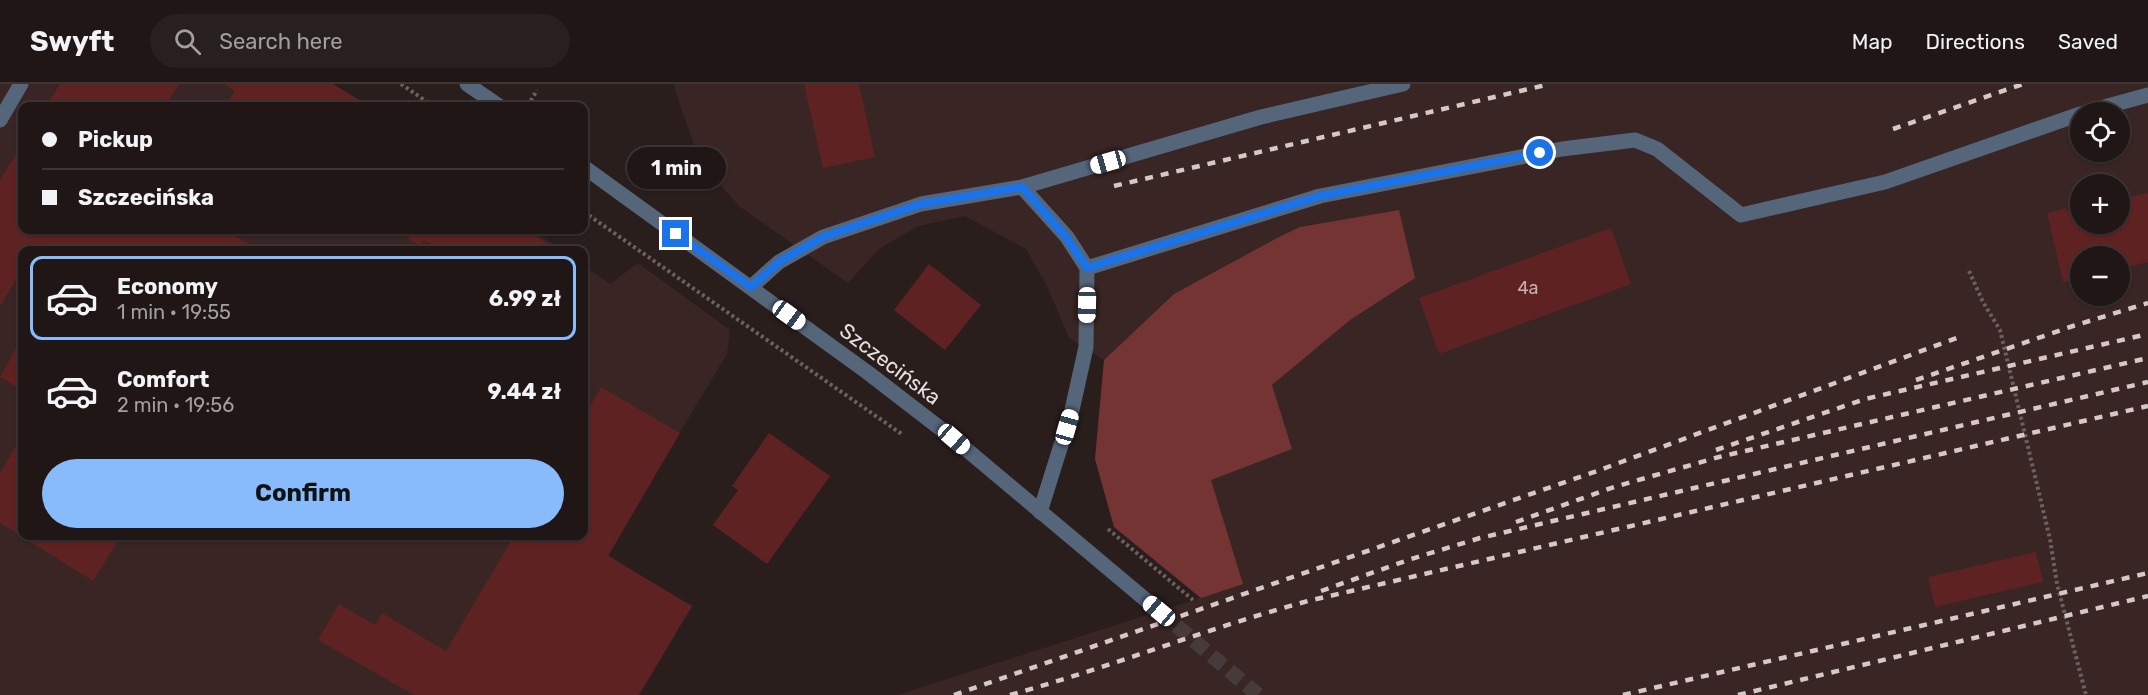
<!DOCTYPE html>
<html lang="en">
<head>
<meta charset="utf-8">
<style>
  body { margin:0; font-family:Rubik,sans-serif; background:#281f1f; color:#f1f3f6; height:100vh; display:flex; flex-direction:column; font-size:22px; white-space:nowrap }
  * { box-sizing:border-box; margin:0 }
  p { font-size:20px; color:#a29fa1 }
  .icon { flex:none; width:33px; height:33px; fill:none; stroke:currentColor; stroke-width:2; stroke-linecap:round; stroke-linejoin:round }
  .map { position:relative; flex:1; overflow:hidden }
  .details { position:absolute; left:18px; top:162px; width:570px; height:294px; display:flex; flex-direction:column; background:#201616; border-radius:12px; box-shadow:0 2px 4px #0004,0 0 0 2px #3d3535 }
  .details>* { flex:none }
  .banner { position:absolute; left:18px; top:18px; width:570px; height:132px; border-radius:12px; box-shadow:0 2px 4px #0004,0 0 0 2px #3d3535; display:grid; align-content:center; height:132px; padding:0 24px; background:#201616 }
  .fabs { position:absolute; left:2070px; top:18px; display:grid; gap:12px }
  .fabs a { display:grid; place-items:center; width:60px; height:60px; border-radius:50%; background:#201616; box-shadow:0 2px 4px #0004,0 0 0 2px #3d3535; font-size:30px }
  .end { position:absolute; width:27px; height:27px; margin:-14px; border:8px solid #1a73e8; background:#fff; box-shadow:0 0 0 3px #fff }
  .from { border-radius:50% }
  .bubble { position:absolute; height:42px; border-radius:21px; background:#201616; box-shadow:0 2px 4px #0004,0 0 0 2px #3d3535; font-size:20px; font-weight:700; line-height:42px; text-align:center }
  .car { position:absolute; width:18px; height:36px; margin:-18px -9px; border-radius:8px; box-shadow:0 0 4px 2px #0007; background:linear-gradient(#fff 24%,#345 0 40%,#fff 0 76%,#345 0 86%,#fff 0) }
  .banner b { display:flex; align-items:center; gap:21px; height:57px; font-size:22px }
  .banner b+b { border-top:2px solid #3d3535 }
  .banner i { width:15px; height:15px; background:#f1f3f6 }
  ul { padding:10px 0 0; list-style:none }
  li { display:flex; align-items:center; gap:18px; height:84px; margin:0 12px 9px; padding:0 12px; border:3px solid transparent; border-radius:12px }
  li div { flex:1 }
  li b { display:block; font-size:22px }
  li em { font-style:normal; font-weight:700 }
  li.on { border-color:#87bbfb }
  li>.icon { width:54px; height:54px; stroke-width:1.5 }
  .button { display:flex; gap:12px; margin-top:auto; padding:12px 24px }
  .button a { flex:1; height:69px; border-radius:36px; background:#87bbfb; color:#111; font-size:24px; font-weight:700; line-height:69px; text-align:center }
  header { display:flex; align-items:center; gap:36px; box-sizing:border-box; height:84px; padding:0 30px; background:#201616; border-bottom:2px solid #3d3535 }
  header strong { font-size:28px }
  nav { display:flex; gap:33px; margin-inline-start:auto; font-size:21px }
  .search { width:420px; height:54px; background:#281f1f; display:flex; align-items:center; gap:15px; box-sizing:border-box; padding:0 21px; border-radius:33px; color:#a29fa1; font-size:22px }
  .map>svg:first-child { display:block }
</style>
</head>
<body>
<header>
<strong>Swyft</strong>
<div class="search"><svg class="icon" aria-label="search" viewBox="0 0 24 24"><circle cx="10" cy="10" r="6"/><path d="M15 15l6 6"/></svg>Search here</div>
<nav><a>Map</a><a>Directions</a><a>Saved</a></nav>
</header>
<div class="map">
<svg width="2148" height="611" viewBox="0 0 2148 611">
  <rect width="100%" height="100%" fill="#2a1e1d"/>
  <path fill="#382524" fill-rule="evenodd" d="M0,0H323L356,22H22V146H532L562,166H22V452H584V182L610,200L638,179L730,246L727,270L607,470L692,524L633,611H0Z
    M673,0H2148V611H897L1200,514L1114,443L1095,375L1104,276L1069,254L1047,202L1026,165L965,132L918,142L879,165L848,199L739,122L699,76ZM2080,28H2120V68H2080ZM2080,100H2120V140H2080ZM2080,172H2120V212H2080Z"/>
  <path fill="#733433" d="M1399,126L1415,194L1350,236L1272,301L1292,365L1211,396L1243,500L1201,514L1114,443L1095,375L1104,276L1174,210L1277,154L1300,143Z"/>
  <path fill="#5f2222" d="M60,0H179L165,22H46Z
    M224,0H333L369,22H225L235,7Z
    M804,0H859L875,73L823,84Z
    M22,60V146H225L259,166H50L39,159L35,166H22V186L0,222V96Z
    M2148,109V178L2120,185V172H2080V194L2063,198L2047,129L2066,124V127L2080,124V140H2120V115Z
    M1611,144L1631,200L1439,270L1419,214Z
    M414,146H525L558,166H440L424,156L420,162L408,155Z
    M929,180L981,221L945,266L894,226Z
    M22,253V306L0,293Z
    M601,303L680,349L608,472L692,522L639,611H414L318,556L339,520L375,541L382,529L446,567L514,452H584V333Z
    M769,349L830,392L767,480L713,441L738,406L732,402Z
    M22,352V452H121L93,497L0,439V389Z
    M2036,468L2043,498L1935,523L1928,493Z"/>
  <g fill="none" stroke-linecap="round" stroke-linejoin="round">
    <path stroke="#463b3a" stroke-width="15" stroke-dasharray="15 8" stroke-linecap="butt" d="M1159,527L1258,611"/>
    <path stroke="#6c6160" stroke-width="4" stroke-dasharray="3 3" stroke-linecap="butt" d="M401,0L433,22
      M528,22L537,6
      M584,128L903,351
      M1969,187L1983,218L2000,246L2050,455L2057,500L2086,611
      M1108,445L1193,516"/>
    <path stroke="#55667b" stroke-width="15" d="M2086,28L2148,11
      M1022,103L1261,33L1403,0
      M1087,184L1320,112L1562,65L1635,56L1657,65L1741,131L1885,98L2080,30
      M751,203L779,178L823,153L921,120L1022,103L1067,153L1087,184L1086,263L1072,326L1040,428"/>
    <path stroke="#55667b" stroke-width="15" d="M0,36L21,0"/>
    <path stroke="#55667b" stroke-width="15" d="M467,0L499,22
      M584,83L867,288L954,355L1159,527"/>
    <path stroke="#d2c9c8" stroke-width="4.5" stroke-dasharray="8 8" stroke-linecap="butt" d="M1893,45L2023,0
      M1114,102L1550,0
      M1916,296L2073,242L2148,219
      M1716,366L1865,315L2148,250
      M1516,438L1614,403L1719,373L2148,274
      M1321,507L1411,475L1480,454L2148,298
      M954,611L1597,387L1962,252
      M1010,611C1111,583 1208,544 1308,517L2148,322
      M1623,611L2148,489
      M1738,611L2148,512"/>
  </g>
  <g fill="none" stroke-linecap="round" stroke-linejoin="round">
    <path stroke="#1a73e8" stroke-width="8" d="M676,150L751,203L779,178L823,153L921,120L1022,103L1066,153L1087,184L1320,112L1540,69"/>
  </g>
  <g text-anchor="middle" stroke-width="6" stroke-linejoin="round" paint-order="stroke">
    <g font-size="18" fill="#c6b0af">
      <text x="1528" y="210">4a</text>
    </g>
    <g font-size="21" fill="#e8dfde" stroke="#2a1e1d">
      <text transform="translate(890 280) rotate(37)" y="7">Szczecińska</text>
    </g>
  </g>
</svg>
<div class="fabs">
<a><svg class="icon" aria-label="locate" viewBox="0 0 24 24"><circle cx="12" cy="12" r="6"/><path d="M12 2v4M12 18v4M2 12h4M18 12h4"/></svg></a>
<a>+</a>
<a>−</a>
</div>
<i class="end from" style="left:1540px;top:69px"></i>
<i class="end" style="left:676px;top:150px"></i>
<div class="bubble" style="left:627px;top:63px;width:99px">1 min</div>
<i class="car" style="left:1108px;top:78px;rotate:254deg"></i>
<i class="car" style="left:1087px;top:221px;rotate:181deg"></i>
<i class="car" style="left:789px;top:231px;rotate:126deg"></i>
<i class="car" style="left:1067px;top:343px;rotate:16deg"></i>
<i class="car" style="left:954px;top:355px;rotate:131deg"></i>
<i class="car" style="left:1159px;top:527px;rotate:310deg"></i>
<div class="banner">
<b><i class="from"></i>Pickup</b>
<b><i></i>Szczecińska</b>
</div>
<section class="details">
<ul>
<li class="on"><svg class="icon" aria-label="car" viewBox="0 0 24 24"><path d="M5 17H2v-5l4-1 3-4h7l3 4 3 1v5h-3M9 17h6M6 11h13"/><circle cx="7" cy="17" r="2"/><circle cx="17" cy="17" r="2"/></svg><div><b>Economy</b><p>1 min · 19:55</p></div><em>6.99 zł</em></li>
<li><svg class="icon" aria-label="car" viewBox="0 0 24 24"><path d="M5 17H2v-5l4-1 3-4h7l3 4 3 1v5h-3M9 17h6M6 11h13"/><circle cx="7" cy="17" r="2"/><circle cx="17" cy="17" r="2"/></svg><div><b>Comfort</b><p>2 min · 19:56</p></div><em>9.44 zł</em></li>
</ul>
<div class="button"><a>Confirm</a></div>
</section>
</div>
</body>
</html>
